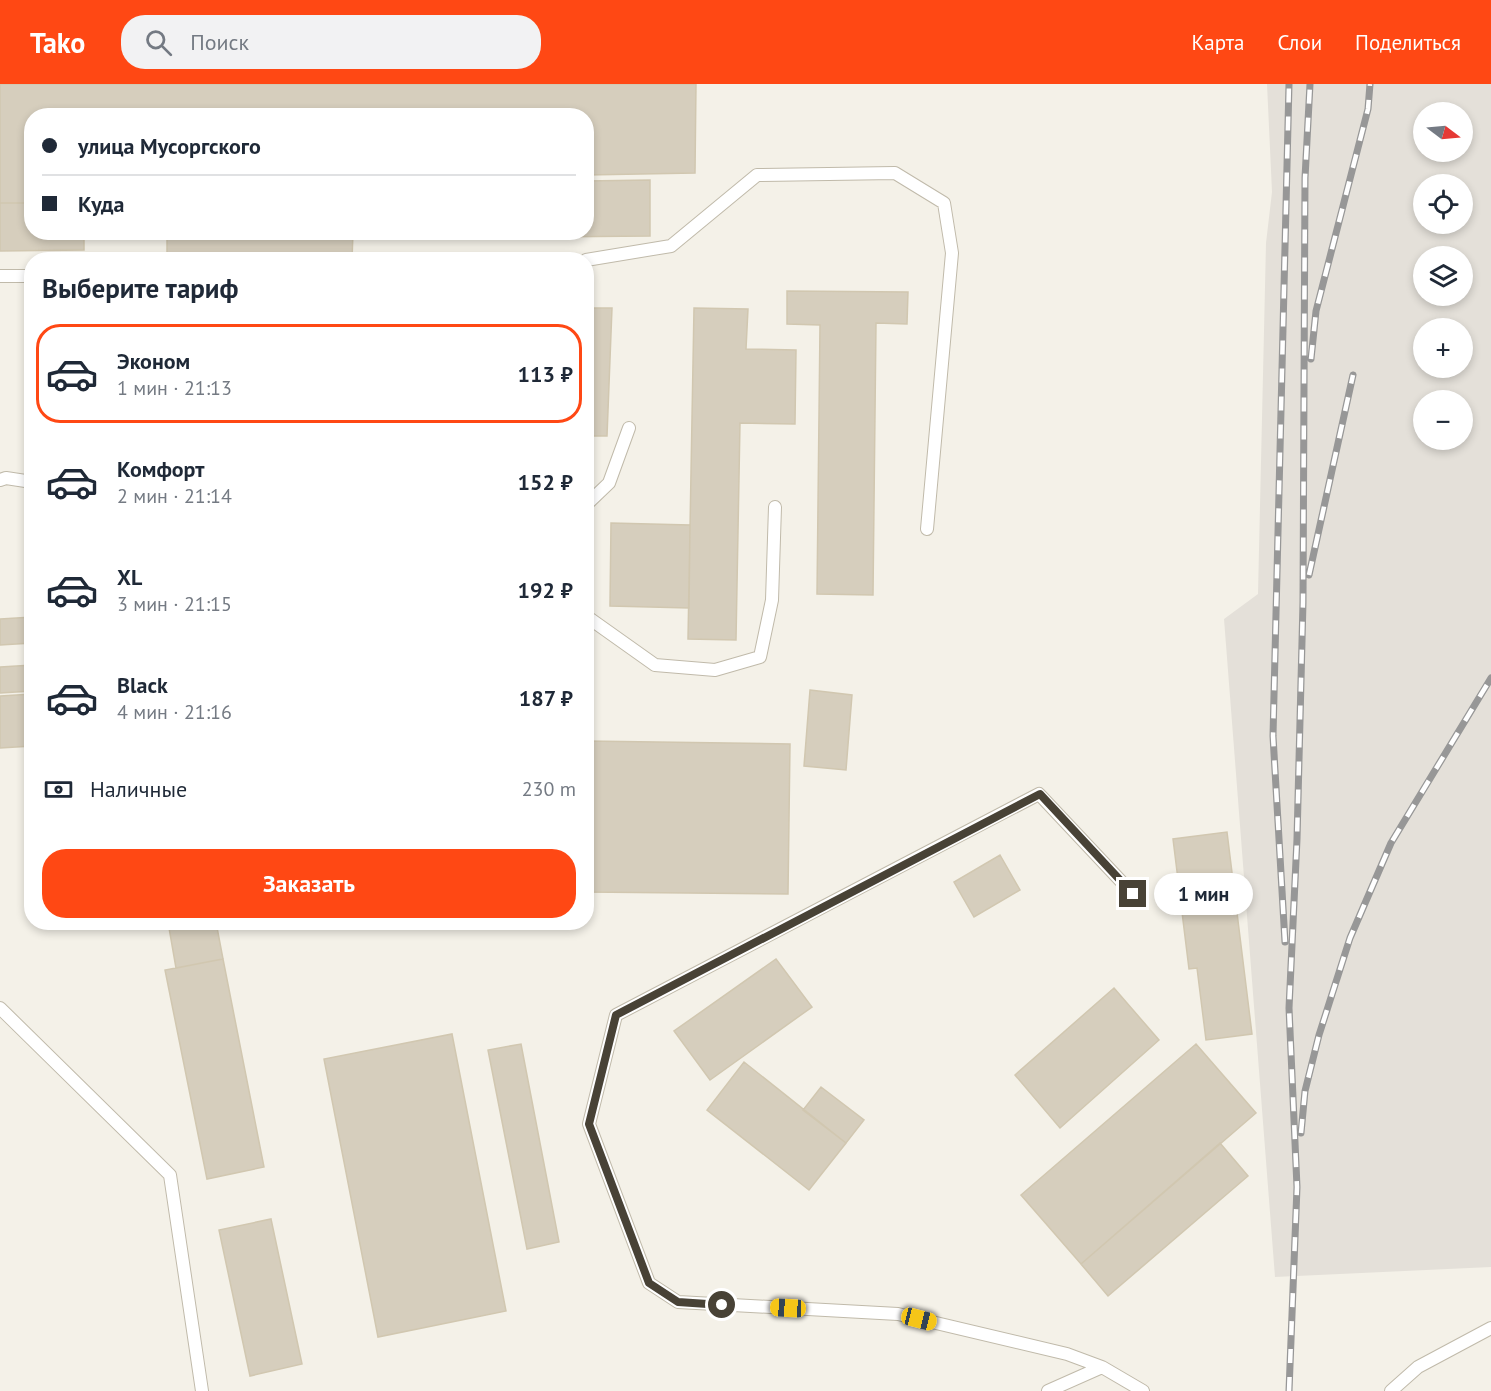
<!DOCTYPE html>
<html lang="ru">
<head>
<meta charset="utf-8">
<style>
  body { margin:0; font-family:"PT Sans",sans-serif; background:#f2f2f3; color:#1f2937; height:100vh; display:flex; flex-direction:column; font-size:22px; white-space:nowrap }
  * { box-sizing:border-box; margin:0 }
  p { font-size:20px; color:#747a83 }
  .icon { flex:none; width:33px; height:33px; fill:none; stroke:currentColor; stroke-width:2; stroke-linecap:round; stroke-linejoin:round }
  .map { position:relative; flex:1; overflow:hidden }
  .panel { position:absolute; left:24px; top:168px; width:570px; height:678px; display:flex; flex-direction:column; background:#fff; border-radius:24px; box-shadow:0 3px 9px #0003 }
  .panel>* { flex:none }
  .top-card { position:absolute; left:24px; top:24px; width:570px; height:132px; border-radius:24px; box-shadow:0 3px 9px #0003; display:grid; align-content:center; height:132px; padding:0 18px; background:#fff }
  .needle { width:39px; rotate:106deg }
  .fabs { position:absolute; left:1413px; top:18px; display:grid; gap:12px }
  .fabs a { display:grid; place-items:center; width:60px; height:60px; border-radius:50%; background:#fff; box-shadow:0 3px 9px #0003; font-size:30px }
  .end { position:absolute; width:27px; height:27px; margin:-14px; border:8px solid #484236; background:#fff; box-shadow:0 0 0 3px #fff }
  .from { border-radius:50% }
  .bubble { position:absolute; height:42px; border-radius:21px; background:#fff; box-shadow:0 3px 9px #0003; font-size:20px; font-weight:600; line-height:42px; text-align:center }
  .car { position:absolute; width:18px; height:36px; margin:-18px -9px; border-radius:8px; box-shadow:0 0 4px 2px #0007; background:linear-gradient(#f5c518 24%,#345 0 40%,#f5c518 0 76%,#345 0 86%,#f5c518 0) }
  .top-card b { display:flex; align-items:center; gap:21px; height:57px; font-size:22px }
  .top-card b+b { border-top:2px solid #e0e1e3 }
  .top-card i { width:15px; height:15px; background:#1f2937 }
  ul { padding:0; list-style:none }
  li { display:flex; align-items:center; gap:18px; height:99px; margin:0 12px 9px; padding:0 6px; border:3px solid transparent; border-radius:24px }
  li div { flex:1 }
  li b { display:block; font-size:22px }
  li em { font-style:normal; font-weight:600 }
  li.selected { border-color:#ff4814 }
  li>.icon { width:54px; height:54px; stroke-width:1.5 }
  h2 { padding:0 18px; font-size:27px; line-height:72px }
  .pay { display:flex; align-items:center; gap:15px; height:66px; padding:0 18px; font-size:22px }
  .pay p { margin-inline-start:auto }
  .cta { display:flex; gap:12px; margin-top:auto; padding:12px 18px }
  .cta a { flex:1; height:69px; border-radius:24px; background:#ff4814; color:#fff; font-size:24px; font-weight:600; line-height:69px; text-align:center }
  header { display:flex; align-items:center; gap:36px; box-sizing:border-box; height:84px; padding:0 30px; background:#ff4814; color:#fff }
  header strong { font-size:28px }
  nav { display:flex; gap:33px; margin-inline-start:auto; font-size:21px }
  .search { width:420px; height:54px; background:#f2f2f3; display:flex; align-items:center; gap:15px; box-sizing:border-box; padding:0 21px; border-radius:24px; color:#747a83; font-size:22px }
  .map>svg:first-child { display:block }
</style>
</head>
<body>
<header>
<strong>Tako</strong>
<div class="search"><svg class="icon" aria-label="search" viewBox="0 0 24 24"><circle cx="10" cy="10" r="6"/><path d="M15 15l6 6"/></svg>Поиск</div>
<nav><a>Карта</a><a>Слои</a><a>Поделиться</a></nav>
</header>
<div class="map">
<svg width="1491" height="1307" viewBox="0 0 1491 1307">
  <rect width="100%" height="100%" fill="#f4f1e8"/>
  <path fill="#e4e0d9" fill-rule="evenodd" d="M1267,0H1491V1183L1275,1193L1224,535L1258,510L1266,159L1272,108ZM1424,28H1462V68H1424ZM1424,100H1462V140H1424ZM1424,172H1462V212H1424ZM1424,244H1462V284H1424ZM1424,316H1462V356H1424Z"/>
  <path fill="#d6cebd" stroke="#d1c7b0" stroke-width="1.5" d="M0,0H696L695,89L586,91V32H32V119H0Z
    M650,96V152L541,153V148H586V97Z
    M0,119H32V148H84V166L0,167Z
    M167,148H353L352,176H167Z
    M787,207L908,208L907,240L876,239L873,511L817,510L820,241L787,240Z
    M586,224H612L607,352H586Z
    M694,224L748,225L746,265L796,266L795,340L740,339L736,556L688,555Z
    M611,439L690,441L689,524L610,522Z
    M32,533V559L0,561V535Z
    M32,581V607L0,609V583Z
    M810,606L852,611L846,686L804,682Z
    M32,610V662L0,664V612Z
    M586,657L790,660L788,810L586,808Z
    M1227,748L1252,950L1206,956L1197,884L1189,885L1173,755Z
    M1000,771L1020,806L974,833L954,798Z
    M168,838H216L223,875L176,884Z
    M223,875L264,1083L207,1095L165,886Z
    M776,875L812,923L710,996L674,947Z
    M1114,904L1159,956L1060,1044L1015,991Z
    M452,950L506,1227L378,1253L324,975Z
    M521,960L559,1158L527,1165L488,966Z
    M1196,960L1256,1029L1081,1180L1021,1111Z
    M744,978L846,1059L809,1106L707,1026Z
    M821,1003L864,1036L846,1059L803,1026Z
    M1220,1059L1248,1092L1108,1212L1081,1180Z
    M271,1135L302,1280L250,1292L219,1146Z"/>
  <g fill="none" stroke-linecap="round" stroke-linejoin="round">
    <g stroke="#c0baaa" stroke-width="14">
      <path id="service" d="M586,176L671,162L757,91L895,89L944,119L952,169L927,445
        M0,192H32
        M0,396L6,394L32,398
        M586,421L609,399L629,344
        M586,532L655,581L715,586L760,573L772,516L775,423
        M1133,810L1039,710L616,931L589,1040L649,1199L678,1218L898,1230L1067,1270L1102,1283L1143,1307
        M0,924L170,1091L202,1307
        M1048,1307L1102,1283
        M1391,1307L1418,1283L1491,1244"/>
    </g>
    <use href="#service" stroke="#fff" stroke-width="12"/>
    <g stroke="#979797" stroke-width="7">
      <path id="rail" d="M1311,275L1316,227L1368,25L1370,0
        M1309,491L1353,291
        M1285,858L1273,652L1289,0
        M1301,1049L1305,1007L1319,951L1350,854L1391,759L1491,594
        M1289,1307L1297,1103L1289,924L1297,755L1303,518L1305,94L1310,0"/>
    </g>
    <use href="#rail" stroke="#fff" stroke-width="4.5" stroke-dasharray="14" stroke-linecap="butt"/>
  </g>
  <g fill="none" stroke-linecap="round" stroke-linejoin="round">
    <path stroke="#484236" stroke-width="8" d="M722,1221L678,1218L649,1199L589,1040L616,931L1040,710L1133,810"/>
  </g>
</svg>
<div class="fabs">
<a><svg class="needle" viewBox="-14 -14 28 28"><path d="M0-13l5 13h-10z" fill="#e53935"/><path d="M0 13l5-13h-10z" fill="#747a83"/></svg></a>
<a><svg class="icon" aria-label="locate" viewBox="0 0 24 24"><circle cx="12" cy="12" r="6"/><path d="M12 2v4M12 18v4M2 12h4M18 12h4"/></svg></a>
<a><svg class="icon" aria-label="layers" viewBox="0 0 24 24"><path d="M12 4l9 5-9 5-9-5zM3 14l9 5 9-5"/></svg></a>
<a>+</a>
<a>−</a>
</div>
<i class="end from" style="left:722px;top:1221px"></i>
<i class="end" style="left:1133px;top:810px"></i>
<div class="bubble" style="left:1154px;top:789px;width:99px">1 мин</div>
<i class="car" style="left:788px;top:1224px;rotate:273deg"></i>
<i class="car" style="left:919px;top:1235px;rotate:104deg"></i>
<div class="top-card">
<b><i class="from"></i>улица Мусоргского</b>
<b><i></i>Куда</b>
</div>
<section class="panel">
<h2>Выберите тариф</h2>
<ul>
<li class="selected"><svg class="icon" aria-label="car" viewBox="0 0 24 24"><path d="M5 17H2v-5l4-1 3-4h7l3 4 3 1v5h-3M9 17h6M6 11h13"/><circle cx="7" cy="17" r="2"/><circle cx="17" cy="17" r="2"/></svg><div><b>Эконом</b><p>1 мин · 21:13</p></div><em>113 ₽</em></li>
<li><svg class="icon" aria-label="car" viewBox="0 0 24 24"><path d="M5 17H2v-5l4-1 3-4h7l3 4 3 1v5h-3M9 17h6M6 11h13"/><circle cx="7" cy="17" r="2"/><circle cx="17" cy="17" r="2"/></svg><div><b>Комфорт</b><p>2 мин · 21:14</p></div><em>152 ₽</em></li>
<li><svg class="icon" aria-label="car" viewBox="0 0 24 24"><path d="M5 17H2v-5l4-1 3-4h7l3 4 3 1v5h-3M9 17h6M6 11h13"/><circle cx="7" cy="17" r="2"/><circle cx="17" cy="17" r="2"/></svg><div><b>XL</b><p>3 мин · 21:15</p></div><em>192 ₽</em></li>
<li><svg class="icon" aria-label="car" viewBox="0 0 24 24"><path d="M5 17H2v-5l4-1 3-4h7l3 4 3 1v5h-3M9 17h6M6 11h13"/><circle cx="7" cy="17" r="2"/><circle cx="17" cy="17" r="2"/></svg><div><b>Black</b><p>4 мин · 21:16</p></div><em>187 ₽</em></li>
</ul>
<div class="pay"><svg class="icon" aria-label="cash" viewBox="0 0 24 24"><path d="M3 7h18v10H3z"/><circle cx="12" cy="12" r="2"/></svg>Наличные<p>230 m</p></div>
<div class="cta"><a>Заказать</a></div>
</section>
</div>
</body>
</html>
